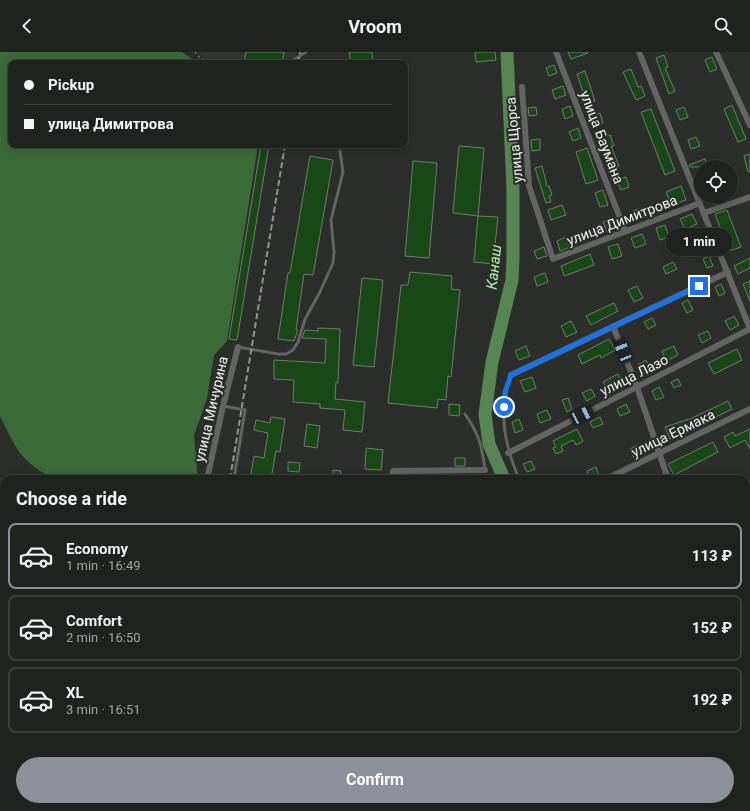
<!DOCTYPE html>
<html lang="en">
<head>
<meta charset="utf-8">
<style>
  body { margin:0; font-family:Roboto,sans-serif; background:#2d2f2d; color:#f1f3f6; height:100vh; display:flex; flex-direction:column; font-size:15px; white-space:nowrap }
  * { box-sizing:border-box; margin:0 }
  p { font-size:13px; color:#a2a4a5 }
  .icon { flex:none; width:22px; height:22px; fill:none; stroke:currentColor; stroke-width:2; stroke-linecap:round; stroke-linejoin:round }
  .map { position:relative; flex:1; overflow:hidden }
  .drawer { position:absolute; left:0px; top:423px; width:750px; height:336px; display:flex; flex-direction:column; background:#202220; border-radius:12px 12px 0 0; box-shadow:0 2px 10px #0003,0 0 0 1px #3d3f3e }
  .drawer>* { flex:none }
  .guide { position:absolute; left:8px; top:8px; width:400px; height:88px; border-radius:8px; box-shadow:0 2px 10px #0003,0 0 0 1px #3d3f3e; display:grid; align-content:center; height:88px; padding:0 16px; background:#202220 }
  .tools { position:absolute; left:694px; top:108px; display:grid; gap:8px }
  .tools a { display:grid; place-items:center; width:44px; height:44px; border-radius:50%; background:#202220; box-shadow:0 2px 10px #0003,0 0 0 1px #3d3f3e; font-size:20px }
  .end { position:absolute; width:18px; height:18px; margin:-9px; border:5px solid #1a73e8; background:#fff; box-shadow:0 0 0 2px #fff }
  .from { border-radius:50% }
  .bubble { position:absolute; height:28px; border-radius:14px; background:#202220; box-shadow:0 2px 10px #0003,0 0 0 1px #3d3f3e; font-size:13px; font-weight:700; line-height:28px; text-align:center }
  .car { position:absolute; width:12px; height:24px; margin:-12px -6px; border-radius:5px; box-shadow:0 0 3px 1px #0007; background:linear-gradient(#222 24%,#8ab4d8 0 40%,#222 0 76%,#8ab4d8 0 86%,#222 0) }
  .guide b { display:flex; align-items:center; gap:14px; height:38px; font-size:15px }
  .guide b+b { border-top:1px solid #3d3f3e }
  .guide i { width:10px; height:10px; background:#f1f3f6 }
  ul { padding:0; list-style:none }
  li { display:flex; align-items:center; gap:12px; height:66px; margin:0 8px 6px; padding:0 8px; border:2px solid #3d3f3e; border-radius:8px }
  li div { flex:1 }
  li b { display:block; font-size:15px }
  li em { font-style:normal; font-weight:700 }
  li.selected { border-color:#8c9099 }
  li>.icon { width:36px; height:36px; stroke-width:1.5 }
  h2 { padding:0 16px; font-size:18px; line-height:48px }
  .cta { display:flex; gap:8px; margin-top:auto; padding:8px 16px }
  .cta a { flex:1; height:46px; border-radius:24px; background:#8c9099; color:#fff; font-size:16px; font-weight:700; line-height:46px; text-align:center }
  header { display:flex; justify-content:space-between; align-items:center; height:52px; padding:0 16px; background:#202220; font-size:18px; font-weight:700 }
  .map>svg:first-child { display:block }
</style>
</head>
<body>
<header><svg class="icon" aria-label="back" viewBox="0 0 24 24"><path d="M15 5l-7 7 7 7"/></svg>Vroom<svg class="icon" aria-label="search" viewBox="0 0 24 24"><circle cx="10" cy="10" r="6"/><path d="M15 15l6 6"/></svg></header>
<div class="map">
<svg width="750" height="759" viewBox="0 0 750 759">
  <rect width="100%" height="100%" fill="#2b2e2a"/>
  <path fill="#313830" d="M197,0H296L294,11H212Z"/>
  <path fill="#3a6b38" d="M0,0H182L198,11H11V93H258L227,289L214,303L207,346L194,384L198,427H55C20,410 16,396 0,364Z"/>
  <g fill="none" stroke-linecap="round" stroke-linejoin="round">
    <path stroke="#568753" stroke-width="13" d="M504,427L489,392L485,362L492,310L512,228L513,206V138L507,0
      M626,759L628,755"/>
  </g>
  <path fill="#174816" stroke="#757974" d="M246,0H284L282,11H244Z
    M349,0H372L373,11H351Z
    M475,0H495L496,8L476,10Z
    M568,0H588V1L571,7Z
    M664,3L668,15L665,16L675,39L669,42L656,6Z
    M712,5L717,17L710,20L705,8Z
    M554,13L557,21L549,24L546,16Z
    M631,17L638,35L641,34L645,44L636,48L623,20Z
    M585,19L595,49L587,52L577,22Z
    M563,34L566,43L555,47L552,38Z
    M732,53L746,87L738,90L724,57Z
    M570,54L573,64L565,67L562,57Z
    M536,55L537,63L529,64L528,56Z
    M684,55L688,65L680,68L676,58Z
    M651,57L675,119L665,123L641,60Z
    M600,61L603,71L595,73L592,64Z
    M578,76L581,86L573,89L569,80Z
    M610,83L614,94H611L619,114L612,117L601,86Z
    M696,85L700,94L691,97L688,88Z
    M540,87V98L532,99L531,88Z
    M261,93H269L237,288L229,287Z
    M459,94L484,96L478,164L453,161Z
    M587,96L598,128L586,132L576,100Z
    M750,102V120H748L744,104Z
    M310,104L333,108L313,223L304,222L296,278H298L294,289L278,287L288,221H290Z
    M705,107L708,115H690L689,113Z
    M413,109L437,111L429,206L405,204Z
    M542,114L547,134H549L552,143L549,144L551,150L546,151L535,116Z
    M626,125L629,135L621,138L617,128Z
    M681,134L686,148L671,153L666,140Z
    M603,138L608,153L600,155L595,141Z
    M562,153L566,163L551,168L548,158Z
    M639,157L643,166L637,169L633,159Z
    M727,158L741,195L729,199L715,162Z
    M692,162L697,172L685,177L680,167Z
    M478,164L498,165L493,212L474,210Z
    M613,166L617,176L607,180L603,170Z
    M665,173L669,185L660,188L656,176Z
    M642,182L646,192L635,196L631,186Z
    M566,185L570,195L560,199L557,189Z
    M618,192L622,204L612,207L608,195Z
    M544,195L547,204L537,207L534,199Z
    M590,202L594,213L564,224L561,214Z
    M709,204L713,214L707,216L703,207Z
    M750,206V216L738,222L734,214Z
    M673,210L677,217L666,222L663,215Z
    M410,220L452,224L451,237L460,238L451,325L448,324L446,348L438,347L437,356L388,351L401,233H408Z
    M545,221L548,230L537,234L534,225Z
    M362,226L383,228L374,315L353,313Z
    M750,229V249L743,232Z
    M721,232L725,241L719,244L715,235Z
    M637,234L643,246L634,250L628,238Z
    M688,248L693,258L687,261L682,251Z
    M614,251L618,259L591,273L586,264Z
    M734,264L739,273L730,278L725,269Z
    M652,266L656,273L648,277L644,270Z
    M571,269L577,280L566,285L561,274Z
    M318,276L340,277L338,331L336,330L335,347L365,350L362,380L343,378L345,358L320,356V352L293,350L294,328L274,327V308L325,311L326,287L302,286L305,278L318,279Z
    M708,279L711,286L702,291L698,283Z
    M609,287L615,298L601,306L600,303L582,312L578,303Z
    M526,294L530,304L519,308L515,299Z
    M674,294L678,303L666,309L662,299Z
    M737,297L742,308L714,322L708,311Z
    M646,308L650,316L642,321L638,313Z
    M618,322L622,332L608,339L603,330Z
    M532,325L536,336L525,340L520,329Z
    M678,327L681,333L674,336L671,330Z
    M659,335L664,345L656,348L652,339Z
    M591,337L595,344L587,349L582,341Z
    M568,346L572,357L567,360L562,348Z
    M728,349L732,357L670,387L665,375L692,366Z
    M449,352L460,353L459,364L449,363Z
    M626,352L630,360L620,364L617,357Z
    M547,358L551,367L540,371L537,362Z
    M271,365L285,367L280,400L276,399L271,427H250L254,404L264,406L268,381L254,378L256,368L270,371Z
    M600,365L603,372L593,376L590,370Z
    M519,367L523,378L515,381L512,370Z
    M307,372L320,374L317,396L304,394Z
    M577,377L583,389L576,393L573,388L561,394L563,399L556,402L553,396L556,395L553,389Z
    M750,377V397L745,388L730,396L724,385L733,380L735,384Z
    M713,390L718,400L674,423L668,412Z
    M636,394L641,403L634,406L630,397Z
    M366,396L383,398L381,418L365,417Z
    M455,406H465V414H455Z
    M531,409L535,417L527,420L523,412Z
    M288,410L300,411L299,420L288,419Z
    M596,415L599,424L590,427L587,419Z
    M333,418L341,419V427H333Z"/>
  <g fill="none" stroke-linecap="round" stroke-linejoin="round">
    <path stroke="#6c6e6b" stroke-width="1.5" stroke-dasharray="2 3" stroke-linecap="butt" d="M195,0L199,5L210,11"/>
    <path stroke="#636463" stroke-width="3" d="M289,11L306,0
      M238,295L278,302H286L293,298L298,290L305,267L319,242L333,211L334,200L331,168L343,120L340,99
      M511,323C498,362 504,391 519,427
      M223,354L245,358L234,427
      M465,362C479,382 482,394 485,418
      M0,607L4,605
      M437,755H447
      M421,759V755
      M447,759V755L476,757
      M587,759V755"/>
    <path stroke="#636463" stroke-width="6" d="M556,0L625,179
      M639,0L750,277
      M716,0L750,73
      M522,35L529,134L553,207L700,151
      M704,161L750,145
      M613,274L637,335L668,427
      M511,323L728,220
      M508,401L750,277
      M207,427L223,354L238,295
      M392,427L393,419L485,418
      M606,427L750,357
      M746,466L750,463
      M746,648L750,659
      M746,702H750
      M0,722L4,720
      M476,759V755"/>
    <path stroke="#989b98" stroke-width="10" d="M0,469L4,476
      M149,755L151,759"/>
    <path stroke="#919491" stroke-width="2" stroke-dasharray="6 3" stroke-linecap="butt" d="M298,11L300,0
      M230,427L285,93
      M223,755L224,759"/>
  </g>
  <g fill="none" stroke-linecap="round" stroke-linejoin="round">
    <path stroke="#1a73e8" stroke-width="5" d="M504,355L505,340L511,323L699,234"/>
  </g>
  <g text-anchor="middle" stroke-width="4" stroke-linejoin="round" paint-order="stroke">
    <g font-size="14" fill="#f1f3f1" stroke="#2b2e2a">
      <text transform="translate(602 85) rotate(69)" y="5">улица Баумана</text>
      <text transform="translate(514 88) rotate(-95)" y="5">улица Щорса</text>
      <text transform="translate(622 168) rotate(-21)" y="5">улица Димитрова</text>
      <text transform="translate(634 323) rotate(-27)" y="5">улица Лазо</text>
      <text transform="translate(211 357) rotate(-77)" y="5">улица Мичурина</text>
      <text transform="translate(673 381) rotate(-26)" y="5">улица Ермака</text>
    </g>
    <g font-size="15" font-style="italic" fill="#aff7aa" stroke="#2b2e2a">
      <text transform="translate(494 215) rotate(-84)" y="5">Канаш</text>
    </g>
  </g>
</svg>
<div class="tools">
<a><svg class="icon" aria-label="locate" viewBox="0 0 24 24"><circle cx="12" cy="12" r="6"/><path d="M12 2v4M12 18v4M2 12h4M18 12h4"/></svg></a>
</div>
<i class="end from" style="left:504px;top:355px"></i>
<i class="end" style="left:699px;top:234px"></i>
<div class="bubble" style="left:666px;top:176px;width:66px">1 min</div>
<i class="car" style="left:623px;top:299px;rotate:338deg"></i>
<i class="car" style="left:582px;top:363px;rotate:63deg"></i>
<div class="guide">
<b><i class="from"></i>Pickup</b>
<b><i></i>улица Димитрова</b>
</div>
<section class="drawer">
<h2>Choose a ride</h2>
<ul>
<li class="selected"><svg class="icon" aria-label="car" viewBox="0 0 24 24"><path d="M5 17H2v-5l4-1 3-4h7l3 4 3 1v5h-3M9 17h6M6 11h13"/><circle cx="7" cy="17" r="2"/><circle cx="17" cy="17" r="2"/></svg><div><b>Economy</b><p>1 min · 16:49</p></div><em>113 ₽</em></li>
<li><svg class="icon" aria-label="car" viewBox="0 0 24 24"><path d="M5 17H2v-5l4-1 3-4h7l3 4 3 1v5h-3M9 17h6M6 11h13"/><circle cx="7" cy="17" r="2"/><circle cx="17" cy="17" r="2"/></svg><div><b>Comfort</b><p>2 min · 16:50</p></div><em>152 ₽</em></li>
<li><svg class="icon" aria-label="car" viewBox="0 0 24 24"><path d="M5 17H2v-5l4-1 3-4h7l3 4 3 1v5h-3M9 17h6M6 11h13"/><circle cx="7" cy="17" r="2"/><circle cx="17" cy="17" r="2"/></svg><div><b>XL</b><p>3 min · 16:51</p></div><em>192 ₽</em></li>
</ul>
<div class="cta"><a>Confirm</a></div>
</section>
</div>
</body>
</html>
